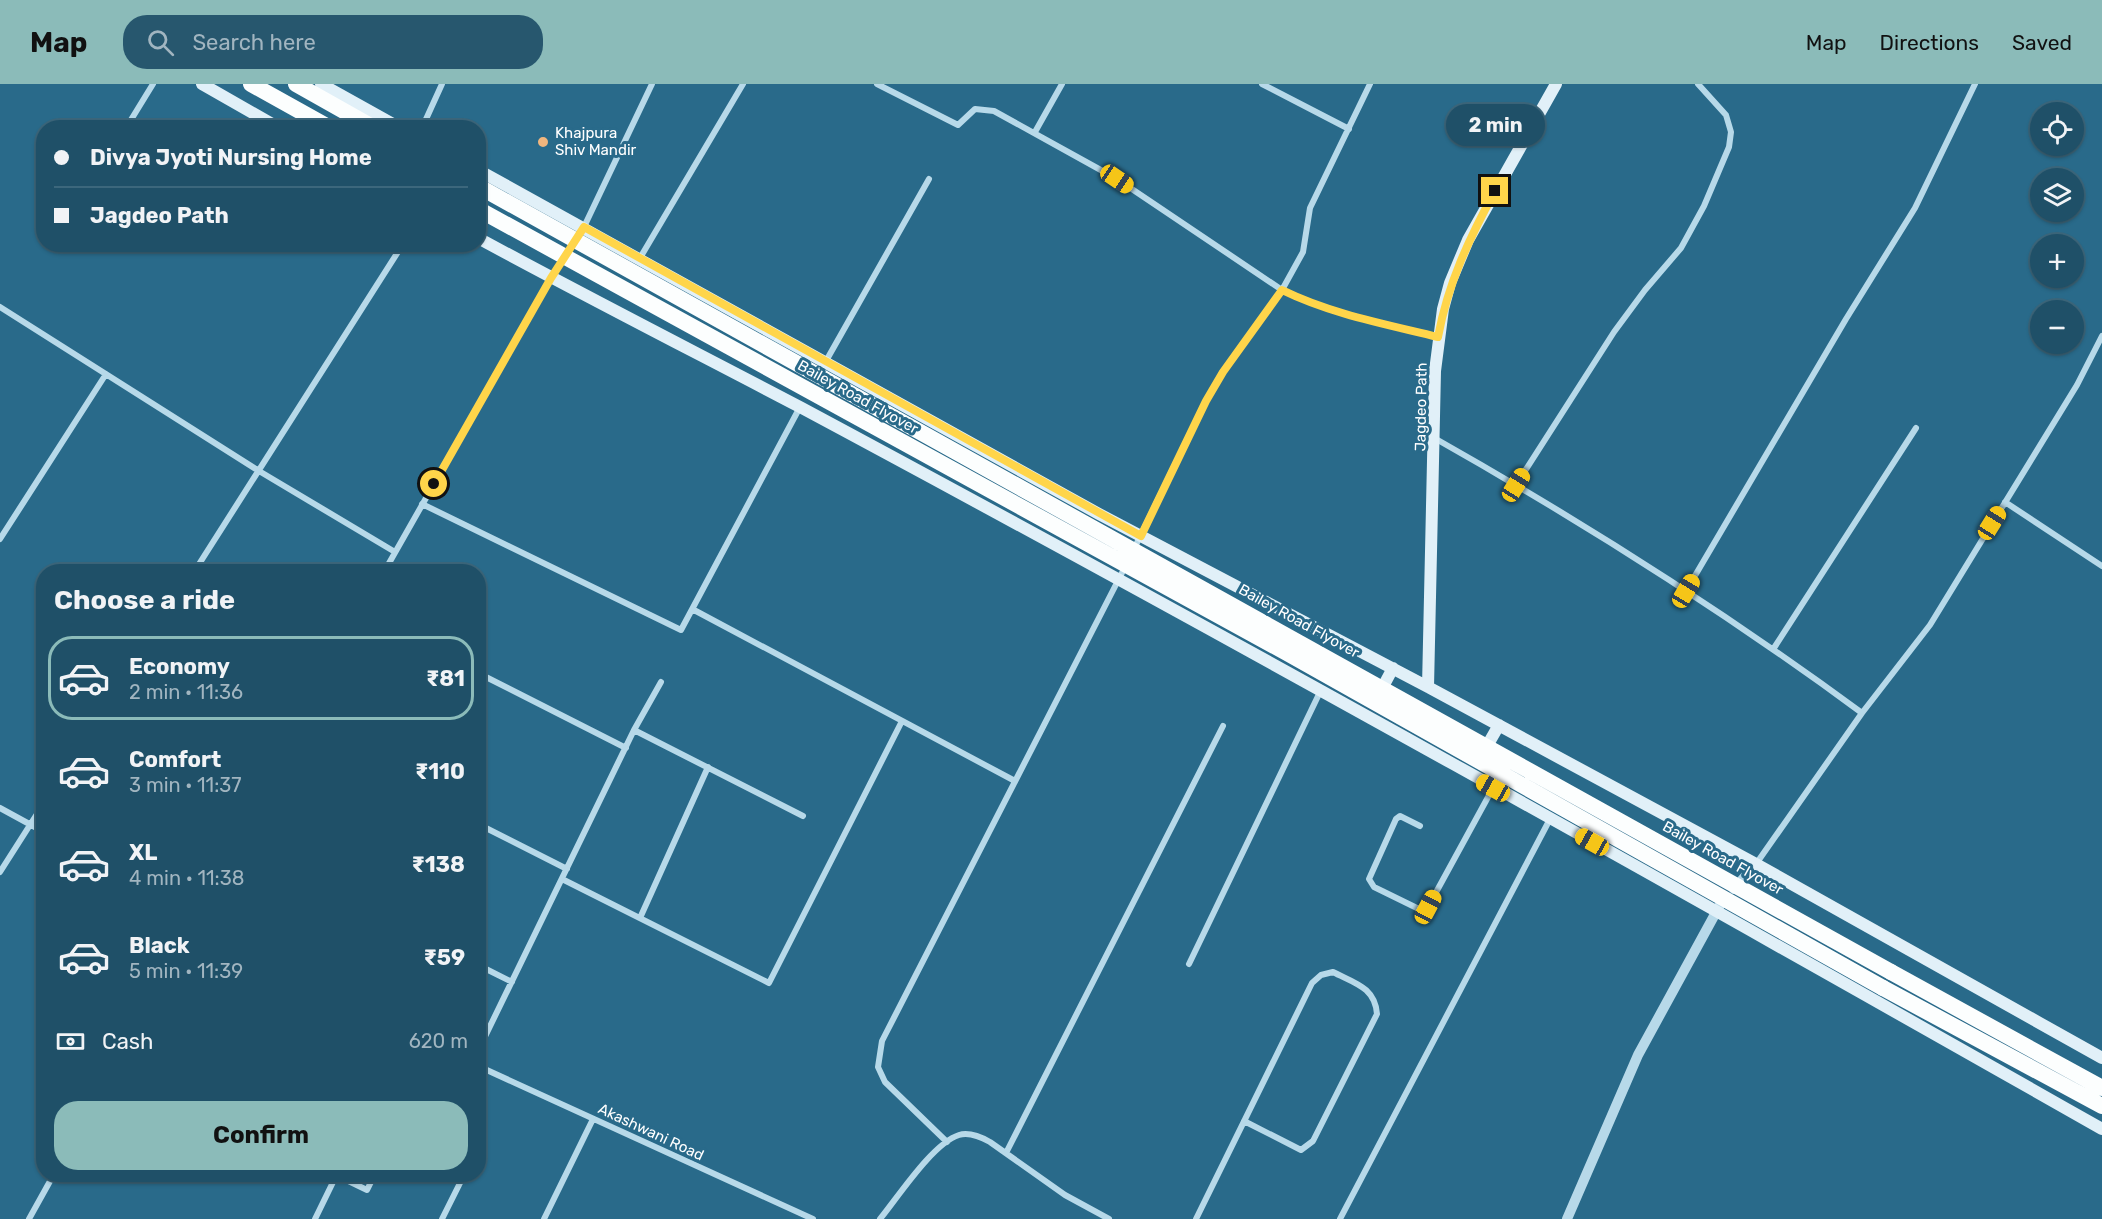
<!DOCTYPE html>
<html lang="en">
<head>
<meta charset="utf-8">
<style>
  body { margin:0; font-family:Rubik,sans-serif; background:#27576e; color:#f1f3f6; height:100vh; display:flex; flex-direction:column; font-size:22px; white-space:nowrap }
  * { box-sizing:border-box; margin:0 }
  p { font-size:20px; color:#a1b5c0 }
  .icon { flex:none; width:33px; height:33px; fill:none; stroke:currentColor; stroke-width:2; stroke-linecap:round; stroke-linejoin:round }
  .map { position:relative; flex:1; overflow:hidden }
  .side { position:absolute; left:36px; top:480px; width:450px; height:618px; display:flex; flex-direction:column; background:#1f5068; border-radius:24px; box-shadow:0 2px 4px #0004,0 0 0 2px #3c677c }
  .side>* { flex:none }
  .top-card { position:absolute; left:36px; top:36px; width:450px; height:132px; border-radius:24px; box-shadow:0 2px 4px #0004,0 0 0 2px #3c677c; display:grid; align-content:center; height:132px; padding:0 18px; background:#1f5068 }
  .fabs { position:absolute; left:2030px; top:18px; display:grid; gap:12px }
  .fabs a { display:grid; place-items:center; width:54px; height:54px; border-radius:50%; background:#1f5068; box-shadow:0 2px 4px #0004,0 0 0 2px #3c677c; font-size:30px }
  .end { position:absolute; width:27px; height:27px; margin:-14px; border:8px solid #ffd54a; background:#111; box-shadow:0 0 0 3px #111 }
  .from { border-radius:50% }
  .bubble { position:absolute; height:42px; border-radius:21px; background:#1f5068; box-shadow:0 2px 4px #0004,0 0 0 2px #3c677c; font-size:20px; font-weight:700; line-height:42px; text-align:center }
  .car { position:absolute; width:18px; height:36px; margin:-18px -9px; border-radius:8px; box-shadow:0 0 4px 2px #0007; background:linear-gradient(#f5c518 24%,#345 0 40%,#f5c518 0 76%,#345 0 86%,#f5c518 0) }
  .top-card b { display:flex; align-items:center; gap:21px; height:57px; font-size:22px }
  .top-card b+b { border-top:2px solid #3c677c }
  .top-card i { width:15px; height:15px; background:#f1f3f6 }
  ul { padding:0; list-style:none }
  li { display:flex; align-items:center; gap:18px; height:84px; margin:0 12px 9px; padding:0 6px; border:3px solid transparent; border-radius:24px }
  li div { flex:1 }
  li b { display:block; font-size:22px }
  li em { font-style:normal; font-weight:700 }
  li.selected { border-color:#8bbbb9 }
  li>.icon { width:54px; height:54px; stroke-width:1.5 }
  h2 { padding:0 18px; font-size:27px; line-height:72px }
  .pay { display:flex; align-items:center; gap:15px; height:66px; padding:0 18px; font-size:22px }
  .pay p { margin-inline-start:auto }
  .action { display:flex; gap:12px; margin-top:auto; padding:12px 18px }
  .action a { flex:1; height:69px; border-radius:24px; background:#8bbbb9; color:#111; font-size:24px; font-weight:700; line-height:69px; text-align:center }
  header { display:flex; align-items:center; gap:36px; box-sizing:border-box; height:84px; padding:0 30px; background:#8bbbb9; color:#111 }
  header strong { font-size:28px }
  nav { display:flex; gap:33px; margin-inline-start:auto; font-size:21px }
  .search { width:420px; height:54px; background:#27576e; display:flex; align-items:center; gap:15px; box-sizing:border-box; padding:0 21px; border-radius:24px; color:#a1b5c0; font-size:22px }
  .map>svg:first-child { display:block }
</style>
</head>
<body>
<header>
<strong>Map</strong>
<div class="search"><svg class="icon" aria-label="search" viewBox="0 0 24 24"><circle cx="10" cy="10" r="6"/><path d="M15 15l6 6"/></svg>Search here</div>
<nav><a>Map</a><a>Directions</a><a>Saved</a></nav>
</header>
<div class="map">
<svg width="2102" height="1135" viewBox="0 0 2102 1135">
  <rect width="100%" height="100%" fill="#296a8a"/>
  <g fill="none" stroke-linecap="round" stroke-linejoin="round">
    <path stroke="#b7d9e9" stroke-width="6" d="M877,0L958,41L975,25L994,27L1117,95L1282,206C1331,230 1385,240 1438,253
      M1262,0L1349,45
      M126,44L153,0
      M422,44L442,0
      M1035,48L1062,0
      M583,145L652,0
      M640,174L743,0
      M0,223L259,387L395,468
      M826,277L929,95
      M1436,355C1583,438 1726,529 1862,629
      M1516,401L1614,248L1645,206L1681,164L1704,122L1729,63L1731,48L1726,31L1698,0
      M2005,418L2102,482
      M422,420L681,546L800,323
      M0,455L106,290
      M1133,467L1206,317L1223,288L1282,206L1303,168L1310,124L1370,0
      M194,488L403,160
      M384,488L551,194L574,158
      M1686,507L1846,235L1915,124L1975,0
      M694,526L1015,697
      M1774,564L1916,344
      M478,589L626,664
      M634,646L803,732
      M0,724L44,748
      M478,740L567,785
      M1420,742L1400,732L1396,735L1369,795L1374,803L1421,826L1428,823L1493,704
      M1756,780L1862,629L1930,541L2077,301L2102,252
      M0,788L44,719
      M562,795L769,899L902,637
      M640,834L708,683
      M1189,880L1320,608
      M478,881L512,898
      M478,967L634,646L661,598
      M478,982L813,1135
      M947,1058L885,998L878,983L882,957L1126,481
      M1006,1069L1223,642
      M334,1090L367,1106L375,1090
      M29,1135L54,1090
      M315,1135L336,1092
      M442,1135L462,1095
      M544,1135L593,1035
      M880,1135C898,1113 933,1059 959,1051C969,1048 981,1053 990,1058L1065,1111L1109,1135
      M1196,1135L1312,899L1321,891L1333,888C1354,899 1375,903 1377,930L1313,1057L1301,1066L1244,1037
      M1340,1135L1550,735"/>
    <path stroke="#b7d9e9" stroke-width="10" d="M1734,805L1756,780
      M1567,1135L1638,971L1720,821"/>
    <path stroke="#e1f0f8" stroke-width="12" d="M202,0L279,44
      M321,0L400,44
      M478,86L1099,430L1428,603L1756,780L2102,974
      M478,154C585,212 693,267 800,323C1237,557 1670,800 2102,1045
      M1428,603L1435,287L1443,225L1450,199L1468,156L1556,0
      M1378,612L1393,584
      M1483,669L1499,641"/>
    <path stroke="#fcfefe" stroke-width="16" d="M251,0L330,44
      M296,0L374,44
      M1891,888L2102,1004
      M1883,904L2102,1022"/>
    <path stroke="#fcfefe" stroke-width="16" d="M478,102L1891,888
      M478,125L1287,569L1883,904"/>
  </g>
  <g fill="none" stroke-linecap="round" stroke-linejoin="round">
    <path stroke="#ffd54a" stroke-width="8" d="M434,400L551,194L584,143L1141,452L1206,317L1223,288L1282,206C1331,230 1385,240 1438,253C1448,199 1469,155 1495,107"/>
  </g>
  <circle fill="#f0b67e" stroke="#296a8a" stroke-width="2" cx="543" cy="58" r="6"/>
  <g text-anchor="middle" stroke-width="6" stroke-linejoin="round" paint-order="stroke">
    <g font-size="15" fill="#fff" stroke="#296a8a" text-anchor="start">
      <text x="555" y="54">Khajpura<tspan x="555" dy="17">Shiv Mandir</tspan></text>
    </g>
    <g font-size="15" fill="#fff" stroke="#296a8a">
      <text transform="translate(858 313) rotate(29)" y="5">Bailey Road Flyover</text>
      <text transform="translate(1421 323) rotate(-89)" y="5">Jagdeo Path</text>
      <text transform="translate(1299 537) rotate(29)" y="5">Bailey Road Flyover</text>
      <text transform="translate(1723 774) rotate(29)" y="5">Bailey Road Flyover</text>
      <text transform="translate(651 1048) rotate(25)" y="5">Akashwani Road</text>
    </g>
  </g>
</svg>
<div class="fabs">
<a><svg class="icon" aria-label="locate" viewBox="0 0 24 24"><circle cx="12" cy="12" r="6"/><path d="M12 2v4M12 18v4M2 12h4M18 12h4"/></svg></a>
<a><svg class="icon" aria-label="layers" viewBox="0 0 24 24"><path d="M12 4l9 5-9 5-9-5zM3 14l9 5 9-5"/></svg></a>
<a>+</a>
<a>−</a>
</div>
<i class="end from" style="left:434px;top:400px"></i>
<i class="end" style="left:1495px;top:107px"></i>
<div class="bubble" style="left:1446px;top:20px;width:99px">2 min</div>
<i class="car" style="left:1117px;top:95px;rotate:124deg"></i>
<i class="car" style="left:1516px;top:401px;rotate:32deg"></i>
<i class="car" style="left:1992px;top:439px;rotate:32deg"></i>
<i class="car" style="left:1686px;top:507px;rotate:31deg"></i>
<i class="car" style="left:1493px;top:704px;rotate:299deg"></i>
<i class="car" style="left:1592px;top:758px;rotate:299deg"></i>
<i class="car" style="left:1428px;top:823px;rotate:28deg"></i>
<div class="top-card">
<b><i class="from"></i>Divya Jyoti Nursing Home</b>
<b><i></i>Jagdeo Path</b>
</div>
<section class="side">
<h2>Choose a ride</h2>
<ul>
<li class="selected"><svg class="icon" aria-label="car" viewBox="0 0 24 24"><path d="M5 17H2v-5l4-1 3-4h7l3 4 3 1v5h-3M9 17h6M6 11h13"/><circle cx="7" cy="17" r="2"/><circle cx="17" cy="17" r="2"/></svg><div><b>Economy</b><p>2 min · 11:36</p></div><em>₹81</em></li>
<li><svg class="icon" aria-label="car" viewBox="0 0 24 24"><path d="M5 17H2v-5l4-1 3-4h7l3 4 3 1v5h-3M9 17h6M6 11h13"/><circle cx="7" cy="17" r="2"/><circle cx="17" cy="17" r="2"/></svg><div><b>Comfort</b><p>3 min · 11:37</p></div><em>₹110</em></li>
<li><svg class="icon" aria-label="car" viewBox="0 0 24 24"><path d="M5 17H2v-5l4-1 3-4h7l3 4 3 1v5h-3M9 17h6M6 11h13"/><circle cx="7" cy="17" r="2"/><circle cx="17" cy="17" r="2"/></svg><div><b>XL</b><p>4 min · 11:38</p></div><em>₹138</em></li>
<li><svg class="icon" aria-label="car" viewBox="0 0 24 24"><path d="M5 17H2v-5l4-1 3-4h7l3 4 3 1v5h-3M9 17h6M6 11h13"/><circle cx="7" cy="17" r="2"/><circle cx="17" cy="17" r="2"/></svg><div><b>Black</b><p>5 min · 11:39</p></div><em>₹59</em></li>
</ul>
<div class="pay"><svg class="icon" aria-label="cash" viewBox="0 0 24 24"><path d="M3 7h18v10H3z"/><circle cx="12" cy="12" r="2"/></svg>Cash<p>620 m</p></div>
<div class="action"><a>Confirm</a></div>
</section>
</div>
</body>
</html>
